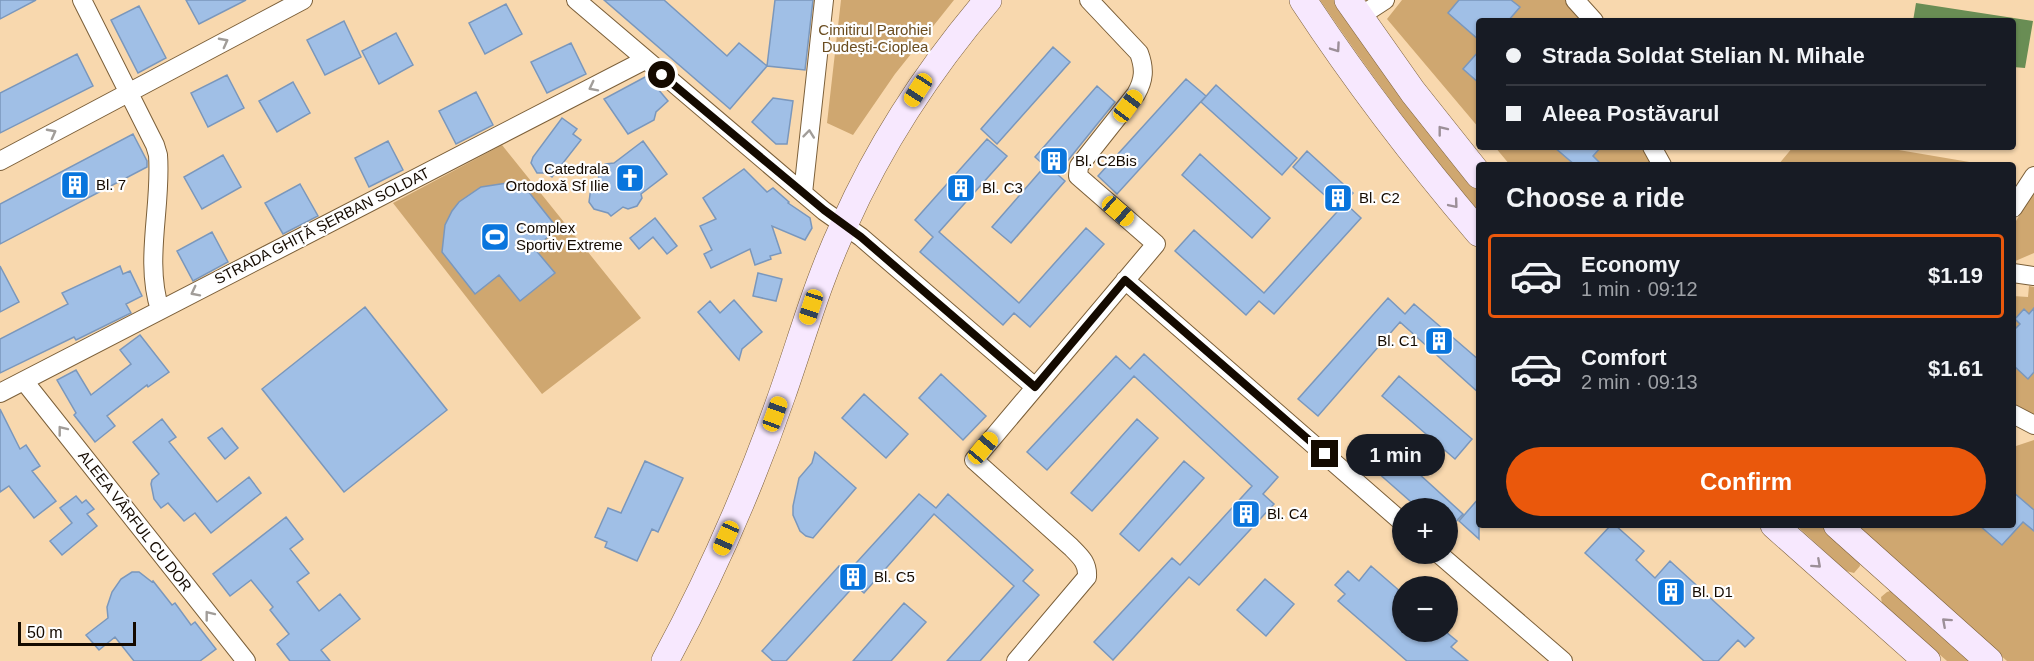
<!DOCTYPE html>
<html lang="en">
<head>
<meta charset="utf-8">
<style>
  body { margin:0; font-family:Arial,sans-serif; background:#242831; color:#f1f3f6; height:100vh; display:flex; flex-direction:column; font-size:22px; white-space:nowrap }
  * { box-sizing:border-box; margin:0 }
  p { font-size:20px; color:#9ea1a6 }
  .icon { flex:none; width:33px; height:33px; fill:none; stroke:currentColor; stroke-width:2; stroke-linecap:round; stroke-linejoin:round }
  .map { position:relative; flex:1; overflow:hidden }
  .side { position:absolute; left:1476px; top:162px; width:540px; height:366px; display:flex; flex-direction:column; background:#171b24; border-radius:6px; box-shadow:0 2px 4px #0004 }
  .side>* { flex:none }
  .banner { position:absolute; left:1476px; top:18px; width:540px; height:132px; border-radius:6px; box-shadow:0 2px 4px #0004; display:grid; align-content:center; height:132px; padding:0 30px; background:#171b24 }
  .fabs { position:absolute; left:1392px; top:498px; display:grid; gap:12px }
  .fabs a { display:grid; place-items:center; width:66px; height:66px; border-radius:50%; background:#171b24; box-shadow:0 2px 4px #0004; font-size:30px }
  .scale { position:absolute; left:18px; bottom:15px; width:118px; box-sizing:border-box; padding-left:6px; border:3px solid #140a00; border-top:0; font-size:16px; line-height:21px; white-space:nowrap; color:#140a00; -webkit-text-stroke:4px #fefefe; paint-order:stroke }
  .end { position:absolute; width:27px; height:27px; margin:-14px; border:8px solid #140a00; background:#fff; box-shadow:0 0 0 3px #fff }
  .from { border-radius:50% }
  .bubble { position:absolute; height:42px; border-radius:21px; background:#171b24; box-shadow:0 2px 4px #0004; font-size:20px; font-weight:600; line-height:42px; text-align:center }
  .car { position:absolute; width:18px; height:36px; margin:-18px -9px; border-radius:8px; box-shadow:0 0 4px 2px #0007; background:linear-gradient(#f5c518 24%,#345 0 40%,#f5c518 0 76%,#345 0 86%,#f5c518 0) }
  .banner b { display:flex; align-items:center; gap:21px; height:57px; font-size:22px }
  .banner b+b { border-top:2px solid #363941 }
  .banner i { width:15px; height:15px; background:#f1f3f6 }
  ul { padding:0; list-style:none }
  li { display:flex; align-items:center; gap:18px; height:84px; margin:0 12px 9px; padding:0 18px; border:3px solid transparent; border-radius:6px }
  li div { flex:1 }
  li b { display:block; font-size:22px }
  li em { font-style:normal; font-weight:600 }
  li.current { border-color:#ea580c }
  li>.icon { width:54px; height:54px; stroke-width:1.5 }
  h2 { padding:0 30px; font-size:27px; line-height:72px }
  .button { display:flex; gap:12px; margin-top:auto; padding:12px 30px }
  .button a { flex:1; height:69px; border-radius:36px; background:#ea580c; color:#fff; font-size:24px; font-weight:600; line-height:69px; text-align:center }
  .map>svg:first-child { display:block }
</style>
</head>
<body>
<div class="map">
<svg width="2034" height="661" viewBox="0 0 2034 661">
  <rect width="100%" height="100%" fill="#f8d8ae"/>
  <path fill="#cfa770" d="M841,0H954L895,74L853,135L827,123Z
    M1320,0H1342L1479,185V213C1422,144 1370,74 1320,0Z
    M1402,0H1575L1594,21H1479V128L1387,19Z
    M502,145L641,318L542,394L393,203Z
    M1495,147H1652L1662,165H1510Z
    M1793,147H1881L1987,165H1778Z
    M2034,191V253L2013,262V226Z
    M2029,286L2034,287V425L2013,414V296L2028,297Z
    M2034,440V661H2007L1853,525H2013V447Z
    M1796,525H1821L1859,559L1860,566L1854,573L1846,571Z
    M1893,590L1973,661H1947L1882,604L1881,597L1887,592Z"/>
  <path fill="#698d54" d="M1916,3L2033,21L2025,68L2013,67V21H1913Z"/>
  <path fill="#a0bfe6" stroke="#7a97bc" stroke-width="1.5" d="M0,0H36L0,19Z
    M186,0H246L199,24Z
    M604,0H664L727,56L739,43L767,66L730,109Z
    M775,0H813L805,70L767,66Z
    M1459,0H1511L1520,7L1508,21H1479V40L1448,13Z
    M506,4L522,34L485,54L469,23Z
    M139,6L166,58L138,73L111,20Z
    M344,21L361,57L325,75L307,40Z
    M396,33L413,65L379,84L362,51Z
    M571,43L586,74L547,93L531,62Z
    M1053,47L1070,62L997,144L981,129Z
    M1479,51V83L1463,69Z
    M77,54L93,86L0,133V93Z
    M227,75L244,108L208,127L191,93Z
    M647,76L668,101L656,112L654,120L628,134L604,99Z
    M1186,79L1206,96L1117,194L1098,176Z
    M293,82L310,113L277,132L259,101Z
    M1216,85L1297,158L1282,175L1201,102Z
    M1097,86L1115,102L1057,174L1065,181L1011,243L992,227L1045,166L1035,157Z
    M476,92L493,125L456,144L439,111Z
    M773,98L793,101L787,144H776L752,122Z
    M562,118L577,129L573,134L581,140L552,177L546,173H537L531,163L533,157Z
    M133,134L147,161V167L0,244V204Z
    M987,139L1007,156L939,232L1019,303L1086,228L1104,244L1030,327L1014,313L1003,325L920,252L933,237L915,220Z
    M388,141L403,170L369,187L355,158Z
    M643,141L667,174L641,194L642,198L637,206L628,209L623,207L611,216L608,213L594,209L589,202L591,187L599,181L598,171L605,164L614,163Z
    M1554,147H1601L1593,156L1602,165H1575Z
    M1307,151L1353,193L1339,208L1293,167Z
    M1200,154L1270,218L1252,238L1182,175Z
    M223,155L241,187L202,209L184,177Z
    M744,169L767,192L773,188L789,202L788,203L810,218L812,228L805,240L772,226L781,253L770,256L771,259L755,265L750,249L711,268L704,254L712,250L700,226L716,219L703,198Z
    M507,183L524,186L558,229L534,248L555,273L520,301L499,275L475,294L442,252L445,225L452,211L459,202L481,187Z
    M300,184L318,216L283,234L265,203Z
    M1345,203L1361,218L1274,314L1259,301L1246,315L1175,251L1194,230L1264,293Z
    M655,218L677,246L667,254L653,237L639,249L630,238Z
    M212,232L228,262L193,281L177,251Z
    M0,266L19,302L0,312Z
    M120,266L123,274L130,271L142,296L126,304L131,313L76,340L74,337L0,373V339L68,304L62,293Z
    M758,273L782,279L776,301L753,296Z
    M1388,298L1405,314L1414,304L1479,360V393L1400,322L1318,416L1298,399Z
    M734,300L762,332L742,349L739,360L698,312L710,301L720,313Z
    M365,307L447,410L344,492L262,389Z
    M2034,308V372L2028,379L2013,365V331L2020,324L2015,319L2024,309L2029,314Z
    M140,335L169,372L148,387L147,385L107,416L115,426L95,442L74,415L76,413L57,380L76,370L91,395L131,364L120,350Z
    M1144,354L1278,477L1263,494L1274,504L1199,585L1189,577L1113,660L1094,642L1172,558L1180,565L1252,486L1134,376L1047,470L1027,452L1116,356L1130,369Z
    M941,374L986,416L963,440L919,398Z
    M1399,376L1472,439L1455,459L1382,396Z
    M864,394L908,434L886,458L842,418Z
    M0,409L20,449L26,445L40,466L32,471L56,501L34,518L9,486L0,492Z
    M162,419L176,437L169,442L217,502L249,477L261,493L211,533L195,513L184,521L168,503L161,508L154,499L151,484L152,480L159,474L133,442Z
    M1137,419L1158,438L1092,511L1071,493Z
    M222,428L238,448L225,459L208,438Z
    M815,452L856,488L813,538L806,536L800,531L793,515V506L799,478L812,463Z
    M1395,452L1463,514L1448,530V508H1418L1377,472Z
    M645,461L683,478L658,532L652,529L637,561L605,547L607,542L595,537L608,508L621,513Z
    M1184,461L1204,478L1139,551L1120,534Z
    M2013,492L2034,510V531L2023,522L2002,545L1979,525H2013Z
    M919,494L936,508L948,494L1033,570L1023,581L1039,595L980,661H947L1014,586L934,514L864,593L855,585L786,661H773L762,651L839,566L847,573Z
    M76,496L82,503L86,500L94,509L87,514L97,526L62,555L50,541L72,523L60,508Z
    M1479,498V539L1459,521Z
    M286,517L303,539L290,549L309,573L297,582L319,611L340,594L360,619L321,650L330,661H290L277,644L289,634L270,610L273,607L251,580L230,596L213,574Z
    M1611,525H1615L1644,551L1636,560L1655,578L1670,561L1754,638L1745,647L1738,640L1718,661H1704L1585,553Z
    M1371,566L1402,593V632H1446L1457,641L1451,647L1468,661H1407L1338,601L1345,594L1335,585L1348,571L1359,581Z
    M132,572H139L152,582L153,581L172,605L175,603L191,625L195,622L216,649L200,661H134L115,637L99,650L86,635L108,618L107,607L112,592L121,579Z
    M1265,579L1294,604L1266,636L1237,610Z
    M904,603L926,622L891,661H853Z"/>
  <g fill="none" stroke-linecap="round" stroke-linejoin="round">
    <g stroke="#7b5f39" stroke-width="20">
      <path id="street" d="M82,0L155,145L158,155C162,206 144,260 160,310
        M576,0L824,211L861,237L1035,387
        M1575,0L1594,21
        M1359,17L1385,0
        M1652,147L1662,165
        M0,161L303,0
        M803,193L824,0
        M2013,208L2034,176
        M2013,273L2034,276
        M1125,280L1402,522
        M24,381L246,661
        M0,393L645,60
        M2013,414L2034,425
        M1439,554L1563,661
        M1016,661L1087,577C1088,563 1081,557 1071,547L974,460L1156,244L1078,176L1079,166L1136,94C1144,80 1145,69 1139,53L1089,0"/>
    </g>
    <g stroke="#7b5f39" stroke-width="28">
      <path id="secondary" d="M1303,0C1357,82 1416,159 1479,233
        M1348,0L1413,92L1479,175
        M1774,525L1927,661
        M1837,525L1989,661
        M665,661C711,576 750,487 782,395C802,338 818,280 844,225C881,142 929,69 988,0"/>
    </g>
    <use href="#street" stroke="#fff" stroke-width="18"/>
    <use href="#secondary" stroke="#f7e8fe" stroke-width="27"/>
  </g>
  <defs><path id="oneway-chevron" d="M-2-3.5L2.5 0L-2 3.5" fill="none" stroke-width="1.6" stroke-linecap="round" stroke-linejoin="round" transform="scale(1.5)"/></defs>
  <g stroke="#a19d99">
    <use href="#oneway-chevron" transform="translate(224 42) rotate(-28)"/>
    <use href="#oneway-chevron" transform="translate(593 87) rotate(153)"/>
    <use href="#oneway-chevron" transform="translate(52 133) rotate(-28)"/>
    <use href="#oneway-chevron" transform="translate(809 134) rotate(-84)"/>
    <use href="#oneway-chevron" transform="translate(195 292) rotate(153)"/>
    <use href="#oneway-chevron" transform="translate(62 430) rotate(-128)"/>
    <use href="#oneway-chevron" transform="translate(209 615) rotate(-128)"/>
  </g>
  <g stroke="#9c8f98">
    <use href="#oneway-chevron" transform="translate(1336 48) rotate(55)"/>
    <use href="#oneway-chevron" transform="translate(1442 130) rotate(-128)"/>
    <use href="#oneway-chevron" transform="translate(1454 204) rotate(50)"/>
    <use href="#oneway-chevron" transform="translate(1817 564) rotate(42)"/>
    <use href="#oneway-chevron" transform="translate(1946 622) rotate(-138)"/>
  </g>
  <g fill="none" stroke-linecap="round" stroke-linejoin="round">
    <path stroke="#140a00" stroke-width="8" d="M662,75L824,210L861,237L1035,387L1125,280L1325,454"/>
  </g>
  <defs>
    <g id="building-square" transform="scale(1.5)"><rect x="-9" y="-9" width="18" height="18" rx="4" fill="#0975dd" stroke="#fefefe"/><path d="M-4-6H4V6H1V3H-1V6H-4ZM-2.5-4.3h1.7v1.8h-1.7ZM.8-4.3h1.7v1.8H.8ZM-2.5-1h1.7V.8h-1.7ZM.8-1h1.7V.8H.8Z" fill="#fff"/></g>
    <g id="church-square" transform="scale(1.5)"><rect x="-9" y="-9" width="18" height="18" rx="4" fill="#0975dd" stroke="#fefefe"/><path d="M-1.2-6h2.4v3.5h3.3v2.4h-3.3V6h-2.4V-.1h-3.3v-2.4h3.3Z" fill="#fff"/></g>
    <g id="stadium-square" transform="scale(1.5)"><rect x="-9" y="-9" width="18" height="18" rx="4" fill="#0975dd" stroke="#fefefe"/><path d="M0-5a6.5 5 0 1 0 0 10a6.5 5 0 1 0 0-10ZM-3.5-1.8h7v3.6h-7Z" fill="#fff"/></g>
  </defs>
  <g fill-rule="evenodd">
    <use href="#building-square" x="1054" y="161"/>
    <use href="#church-square" x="630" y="178"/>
    <use href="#building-square" x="75" y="185"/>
    <use href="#building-square" x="961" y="188"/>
    <use href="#building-square" x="1338" y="198"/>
    <use href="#stadium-square" x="495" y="237"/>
    <use href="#building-square" x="1439" y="341"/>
    <use href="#building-square" x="1246" y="514"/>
    <use href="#building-square" x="853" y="577"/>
    <use href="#building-square" x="1671" y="592"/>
  </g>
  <g text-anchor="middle" stroke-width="4.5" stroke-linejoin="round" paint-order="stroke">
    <g font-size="15" fill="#6a4c1f" stroke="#fefefe">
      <text x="875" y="35">Cimitirul Parohiei<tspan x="875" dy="17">Dudești-Cioplea</tspan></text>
    </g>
    <g font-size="15" fill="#140a00" stroke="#fefefe" text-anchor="start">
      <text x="1075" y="166">Bl. C2Bis</text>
      <text x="609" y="174" text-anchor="end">Catedrala<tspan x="609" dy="17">Ortodoxă Sf Ilie</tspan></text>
      <text x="96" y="190">Bl. 7</text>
      <text x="982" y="193">Bl. C3</text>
      <text x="1359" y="203">Bl. C2</text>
      <text x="516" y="233">Complex<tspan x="516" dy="17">Sportiv Extreme</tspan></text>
      <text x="1418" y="346" text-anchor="end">Bl. C1</text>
      <text x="1267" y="519">Bl. C4</text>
      <text x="874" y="582">Bl. C5</text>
      <text x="1692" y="597">Bl. D1</text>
    </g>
    <g font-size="15" fill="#140a00" stroke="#fefefe">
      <text transform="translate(322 226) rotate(-27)" y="5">STRADA GHIȚĂ ȘERBAN SOLDAT</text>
      <text transform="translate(135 521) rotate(52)" y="5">ALEEA VÂRFUL CU DOR</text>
    </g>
  </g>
</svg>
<div class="fabs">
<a>+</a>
<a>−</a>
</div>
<div class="scale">50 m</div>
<i class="end from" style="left:662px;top:75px"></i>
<i class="end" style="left:1325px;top:454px"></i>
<div class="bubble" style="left:1346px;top:434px;width:99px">1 min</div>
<i class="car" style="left:918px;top:90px;rotate:213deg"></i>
<i class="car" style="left:1128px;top:106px;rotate:37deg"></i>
<i class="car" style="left:1118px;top:211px;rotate:131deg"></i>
<i class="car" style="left:811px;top:307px;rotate:198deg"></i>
<i class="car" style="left:775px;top:414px;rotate:20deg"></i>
<i class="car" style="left:983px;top:448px;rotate:40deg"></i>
<i class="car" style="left:726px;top:538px;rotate:204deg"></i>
<div class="banner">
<b><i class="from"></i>Strada Soldat Stelian N. Mihale</b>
<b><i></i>Aleea Postăvarul</b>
</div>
<section class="side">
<h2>Choose a ride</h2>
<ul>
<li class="current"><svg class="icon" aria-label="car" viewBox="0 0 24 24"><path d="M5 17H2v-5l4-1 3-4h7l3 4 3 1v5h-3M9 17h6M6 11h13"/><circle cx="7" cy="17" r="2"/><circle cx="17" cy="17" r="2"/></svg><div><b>Economy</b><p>1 min · 09:12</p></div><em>$1.19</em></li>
<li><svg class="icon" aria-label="car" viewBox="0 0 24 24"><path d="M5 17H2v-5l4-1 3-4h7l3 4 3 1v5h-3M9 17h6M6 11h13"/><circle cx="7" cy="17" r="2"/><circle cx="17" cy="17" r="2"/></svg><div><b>Comfort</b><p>2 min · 09:13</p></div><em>$1.61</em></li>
</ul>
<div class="button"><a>Confirm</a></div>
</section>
</div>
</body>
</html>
